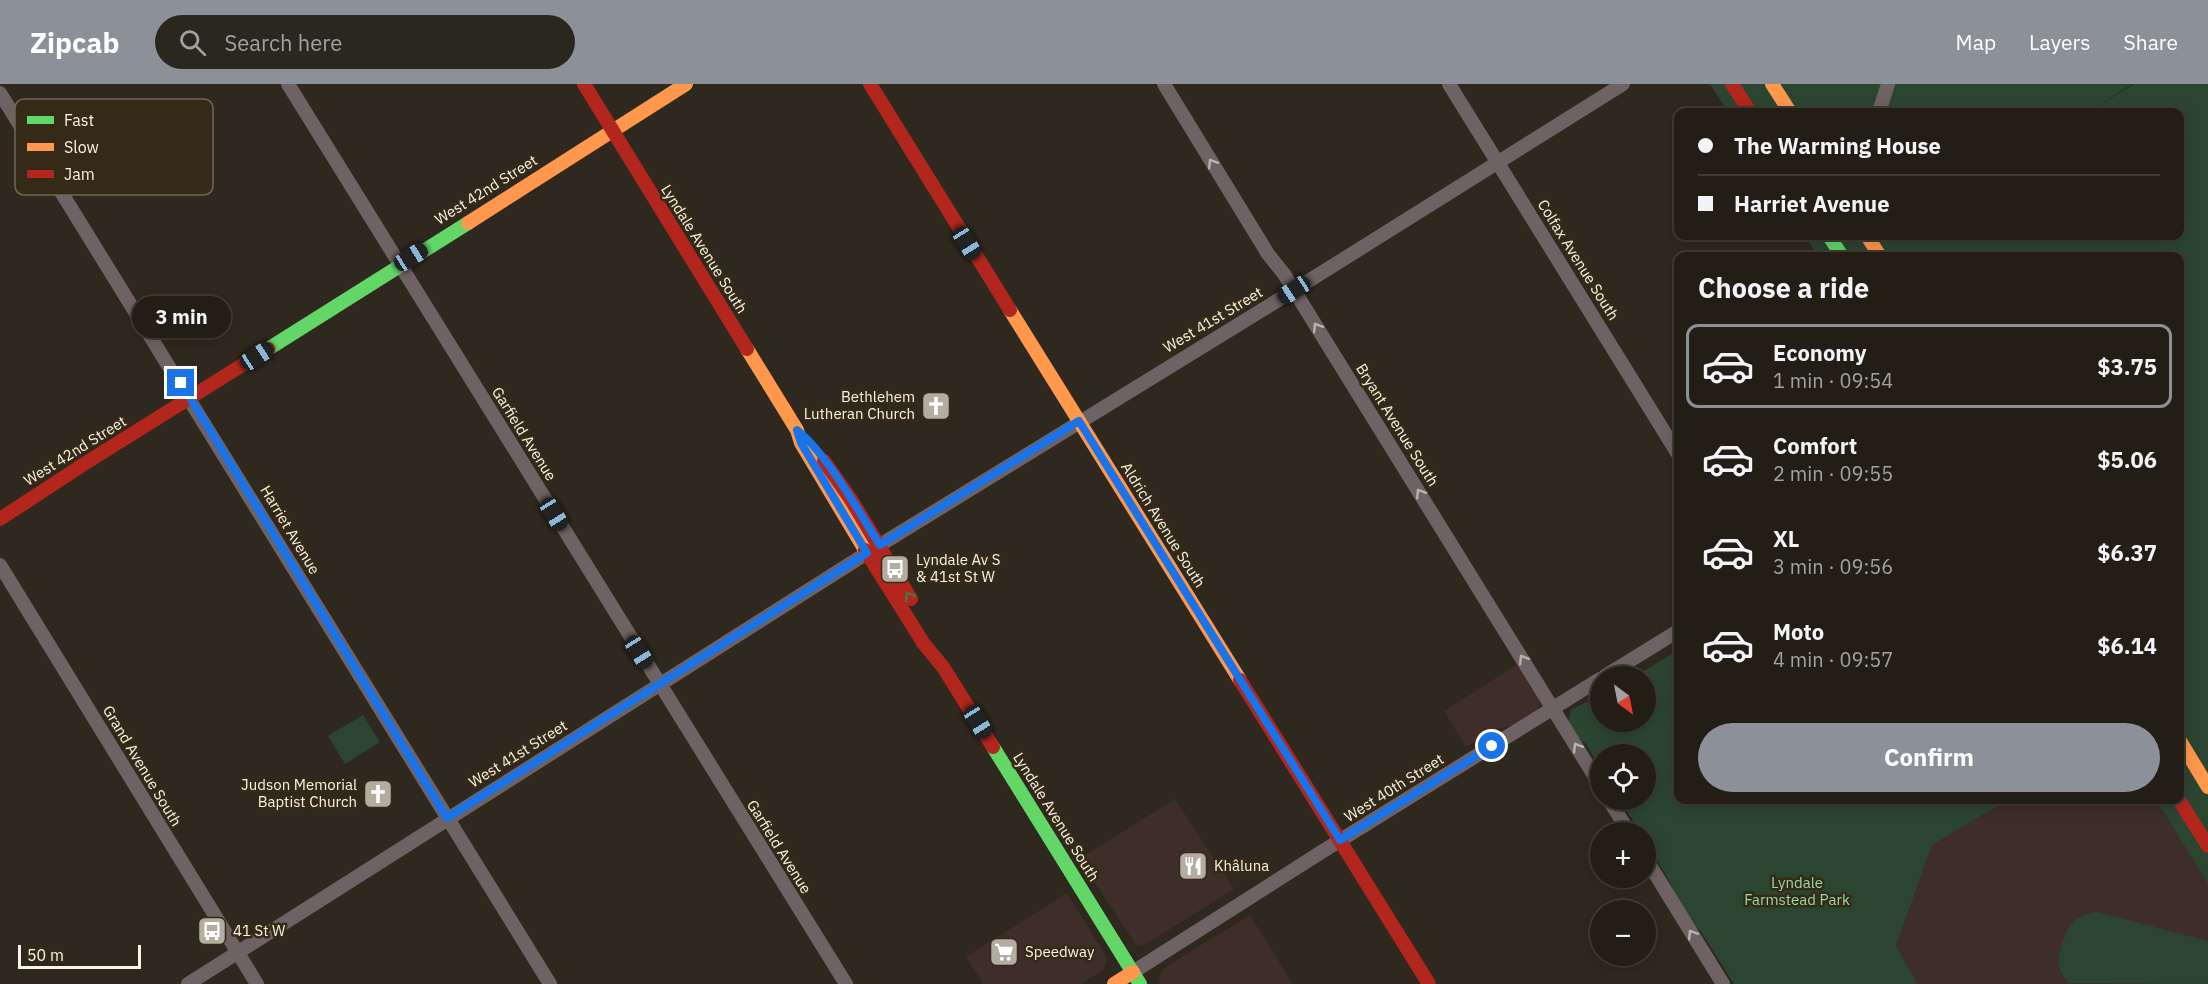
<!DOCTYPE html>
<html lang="en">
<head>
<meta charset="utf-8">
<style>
  body { margin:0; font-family:"IBM Plex Sans",sans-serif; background:#2a271f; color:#f1f3f6; height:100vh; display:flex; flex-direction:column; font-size:22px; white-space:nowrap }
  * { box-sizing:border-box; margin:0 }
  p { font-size:20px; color:#a2a2a1 }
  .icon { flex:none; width:33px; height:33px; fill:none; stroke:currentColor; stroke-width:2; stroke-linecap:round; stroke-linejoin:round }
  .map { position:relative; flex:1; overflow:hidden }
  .drawer { position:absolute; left:1674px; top:168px; width:510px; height:552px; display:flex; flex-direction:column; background:#221e16; border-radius:12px; box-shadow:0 3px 15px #0003,0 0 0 2px #3f3c35 }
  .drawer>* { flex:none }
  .hud { position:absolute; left:1674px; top:24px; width:510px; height:132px; border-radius:12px; box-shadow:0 3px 15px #0003,0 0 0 2px #3f3c35; display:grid; align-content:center; height:132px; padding:0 24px; background:#221e16 }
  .needle { width:39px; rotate:148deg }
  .tools { position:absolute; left:1590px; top:582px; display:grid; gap:12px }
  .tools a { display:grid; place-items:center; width:66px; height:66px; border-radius:50%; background:#221e16; box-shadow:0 3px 15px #0003,0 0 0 2px #3f3c35; font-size:30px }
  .scale { position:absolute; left:18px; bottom:15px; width:123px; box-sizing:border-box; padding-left:6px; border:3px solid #faf3e7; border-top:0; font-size:16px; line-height:21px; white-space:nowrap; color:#faf3e7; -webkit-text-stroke:4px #352a17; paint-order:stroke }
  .end { position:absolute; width:27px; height:27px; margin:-14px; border:8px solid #1a73e8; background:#fff; box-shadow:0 0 0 3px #fff }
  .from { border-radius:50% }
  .bubble { position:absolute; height:42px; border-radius:21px; background:#221e16; box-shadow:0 3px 15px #0003,0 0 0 2px #3f3c35; font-size:20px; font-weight:700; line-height:42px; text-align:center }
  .car { position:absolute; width:18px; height:36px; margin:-18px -9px; border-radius:8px; box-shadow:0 0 4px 2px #0007; background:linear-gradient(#222 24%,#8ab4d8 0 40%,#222 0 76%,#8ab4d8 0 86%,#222 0) }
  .hud b { display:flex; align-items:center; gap:21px; height:57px; font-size:22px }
  .hud b+b { border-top:2px solid #3f3c35 }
  .hud i { width:15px; height:15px; background:#f1f3f6 }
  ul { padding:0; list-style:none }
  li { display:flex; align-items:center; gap:18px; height:84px; margin:0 12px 9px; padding:0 12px; border:3px solid transparent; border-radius:12px }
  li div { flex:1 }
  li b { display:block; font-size:22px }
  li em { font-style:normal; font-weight:700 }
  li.active { border-color:#8c9099 }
  li>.icon { width:54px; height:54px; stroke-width:1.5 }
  h2 { padding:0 24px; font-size:27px; line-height:72px }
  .cta { display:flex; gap:12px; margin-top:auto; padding:12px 24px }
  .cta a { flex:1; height:69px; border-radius:36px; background:#8c9099; color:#fff; font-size:24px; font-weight:700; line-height:69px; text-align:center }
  header { display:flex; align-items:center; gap:36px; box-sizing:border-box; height:84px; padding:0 30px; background:#8c9099; color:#fff }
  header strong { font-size:28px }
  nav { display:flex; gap:33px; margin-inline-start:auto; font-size:21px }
  .search { width:420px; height:54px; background:#2a271f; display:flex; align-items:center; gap:15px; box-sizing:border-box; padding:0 21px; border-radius:33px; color:#a2a2a1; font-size:22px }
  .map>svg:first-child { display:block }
</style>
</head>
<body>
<header>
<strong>Zipcab</strong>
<div class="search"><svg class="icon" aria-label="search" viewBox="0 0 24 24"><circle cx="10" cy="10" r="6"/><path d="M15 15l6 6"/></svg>Search here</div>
<nav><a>Map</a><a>Layers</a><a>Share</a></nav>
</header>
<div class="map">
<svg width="2208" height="900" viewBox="0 0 2208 900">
  <rect width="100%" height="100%" fill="#2e281e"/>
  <path fill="#3e2d28" d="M1518,580L1540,615L1538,626L1515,641L1499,644L1466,663L1444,627Z
    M1175,715L1234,805L1143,862L1136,861L1079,775Z
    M2006,716H2156L2208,800V900H1918L1896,862L1932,761Z
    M1067,809L1106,872V880L1103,886L1081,900H983L966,873Z
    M1250,831L1293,900H1160L1159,894L1164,884Z"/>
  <path fill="#2c4531" d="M1710,0H2132L2094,25L2134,0H2208V800L2156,716H2180V172H1818L1805,152H2180V28H1728Z
    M1678,566V716H2007L1932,761L1896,862L1918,900H1734L1700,846L1690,837L1675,811L1672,802L1646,757V748H1640L1620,716H1646V670H1600V683L1586,660L1575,651L1568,639L1571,626L1584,619L1600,614V638H1646V592H1636Z
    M363,631L380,658L345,680L328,652Z
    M2097,828L2208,857V900L2068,899C2066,895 2061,890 2060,886C2056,872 2064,846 2075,836C2082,831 2089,829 2097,828Z"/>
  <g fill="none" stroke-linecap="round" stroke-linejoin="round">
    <path stroke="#6f6264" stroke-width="14" d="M288,0L846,900
      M1164,0L1268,170L1284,190L1600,701
      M1449,0L1678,370
      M0,9L550,900
      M1879,28L1888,0
      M880,461L1267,223L1623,0
      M0,481L257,900
      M1605,592L1678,547
      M1609,716L1629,748
      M1646,775L1723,900
      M1133,888L1323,767L1600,595
      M188,900L867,469"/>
    <path stroke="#63d668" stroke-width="14" d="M1829,152L1842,172
      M268,265L468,139
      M993,663L1140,900"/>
    <path stroke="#ff974d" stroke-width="14" d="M1772,0L1790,28
      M468,139L686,0
      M1867,152L1880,172
      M1010,226L1240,596
      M747,265L797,346L801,359L865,466
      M2180,657L2208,703
      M1114,900L1133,888"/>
    <path stroke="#b3261e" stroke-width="14" d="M584,0L747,265
      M870,0L1010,226
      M1732,0L1750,28
      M824,377L852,417L911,515
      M0,435L84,380L268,265
      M865,466L924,560L943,583L993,663
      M1240,596L1429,900
      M2179,716L2208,762"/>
  </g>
  <defs><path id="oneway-chevron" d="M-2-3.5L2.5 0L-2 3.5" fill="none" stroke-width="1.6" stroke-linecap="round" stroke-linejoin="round" transform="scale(1.5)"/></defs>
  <g stroke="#bbb2ac">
    <use href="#oneway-chevron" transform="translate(1212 79) rotate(-122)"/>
    <use href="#oneway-chevron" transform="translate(1317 243) rotate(-122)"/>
    <use href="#oneway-chevron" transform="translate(1420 409) rotate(-122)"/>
    <use href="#oneway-chevron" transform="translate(1523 575) rotate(-122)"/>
    <use href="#oneway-chevron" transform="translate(1577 663) rotate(-121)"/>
    <use href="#oneway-chevron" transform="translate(1692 850) rotate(-122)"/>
  </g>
  <use stroke="#4a773b" href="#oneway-chevron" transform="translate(909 512) rotate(-120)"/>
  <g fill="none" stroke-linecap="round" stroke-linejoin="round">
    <path stroke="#1a73e8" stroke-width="8" d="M181,299L447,734L867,469L801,359L797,346C828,371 858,427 880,461L1079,337L1340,756L1492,662"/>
  </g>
  <defs>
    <g id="church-square" transform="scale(1.5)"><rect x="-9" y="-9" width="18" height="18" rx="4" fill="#b3aca1" stroke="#352a17"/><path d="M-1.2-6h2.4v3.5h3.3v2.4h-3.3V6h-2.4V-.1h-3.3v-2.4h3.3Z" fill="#fff"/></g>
    <g id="bus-square" transform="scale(1.5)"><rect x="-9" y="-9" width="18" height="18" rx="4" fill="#b3aca1" stroke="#352a17"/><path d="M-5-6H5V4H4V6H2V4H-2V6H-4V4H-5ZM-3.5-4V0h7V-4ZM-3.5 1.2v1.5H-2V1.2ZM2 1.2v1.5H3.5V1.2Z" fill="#fff"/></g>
    <g id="restaurant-square" transform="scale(1.5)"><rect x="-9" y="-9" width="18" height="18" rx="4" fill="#b3aca1" stroke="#352a17"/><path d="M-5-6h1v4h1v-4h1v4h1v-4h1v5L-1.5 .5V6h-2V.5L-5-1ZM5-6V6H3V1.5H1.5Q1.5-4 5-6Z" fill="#fff"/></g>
    <g id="supermarket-square" transform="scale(1.5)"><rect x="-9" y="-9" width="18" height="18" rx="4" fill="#b3aca1" stroke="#352a17"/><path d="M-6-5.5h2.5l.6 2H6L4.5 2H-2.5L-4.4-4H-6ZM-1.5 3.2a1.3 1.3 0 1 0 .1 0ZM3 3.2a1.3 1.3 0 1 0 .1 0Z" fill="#fff"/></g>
  </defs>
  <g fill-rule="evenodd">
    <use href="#church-square" x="936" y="322"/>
    <use href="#bus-square" x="895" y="485"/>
    <use href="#church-square" x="378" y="710"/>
    <use href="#restaurant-square" x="1193" y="782"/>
    <use href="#bus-square" x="212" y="847"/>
    <use href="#supermarket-square" x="1004" y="868"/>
  </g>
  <g text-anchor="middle" stroke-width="5" stroke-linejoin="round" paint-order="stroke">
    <g font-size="15" fill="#faf3e7" stroke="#352a17">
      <text transform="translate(486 106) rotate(-32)" y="5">West 42nd Street</text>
      <text transform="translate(704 165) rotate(58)" y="5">Lyndale Avenue South</text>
      <text transform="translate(1578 176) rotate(58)" y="5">Colfax Avenue South</text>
      <text transform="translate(1213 236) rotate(-31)" y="5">West 41st Street</text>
      <text transform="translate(1397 341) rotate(58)" y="5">Bryant Avenue South</text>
      <text transform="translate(524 350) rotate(58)" y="5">Garfield Avenue</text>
      <text transform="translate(75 367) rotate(-32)" y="5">West 42nd Street</text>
      <text transform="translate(1163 441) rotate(58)" y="5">Aldrich Avenue South</text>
      <text transform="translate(290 446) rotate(59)" y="5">Harriet Avenue</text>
      <text transform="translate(518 670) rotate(-32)" y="5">West 41st Street</text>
      <text transform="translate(142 682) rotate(59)" y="5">Grand Avenue South</text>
      <text transform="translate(1394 704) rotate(-32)" y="5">West 40th Street</text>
      <text transform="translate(1056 733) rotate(58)" y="5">Lyndale Avenue South</text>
      <text transform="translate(779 763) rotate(58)" y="5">Garfield Avenue</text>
    </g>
    <g font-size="15" fill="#faf3e7" stroke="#352a17" text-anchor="start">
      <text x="915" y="318" text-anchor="end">Bethlehem<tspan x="915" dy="17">Lutheran Church</tspan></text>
      <text x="916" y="481">Lyndale Av S<tspan x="916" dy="17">&amp; 41st St W</tspan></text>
      <text x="357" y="706" text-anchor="end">Judson Memorial<tspan x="357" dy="17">Baptist Church</tspan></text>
      <text x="1214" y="787">Khâluna</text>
      <text x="233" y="852">41 St W</text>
      <text x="1025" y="873">Speedway</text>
    </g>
    <g font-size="15" fill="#94dba5" stroke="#352a17">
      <text x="1797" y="804">Lyndale<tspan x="1797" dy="17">Farmstead Park</tspan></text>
    </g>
  </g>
  <rect x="15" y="15" width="198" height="96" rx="9" fill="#352a17" stroke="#706655" stroke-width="1.5"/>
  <rect x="27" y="32" width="27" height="8" fill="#63d668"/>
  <rect x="27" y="59" width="27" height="8" fill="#ff974d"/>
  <rect x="27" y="86" width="27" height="8" fill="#b3261e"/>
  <g font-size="16" fill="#faf3e7">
    <text x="64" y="42">Fast</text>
    <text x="64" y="69">Slow</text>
    <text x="64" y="96">Jam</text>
  </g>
</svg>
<div class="tools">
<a><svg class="needle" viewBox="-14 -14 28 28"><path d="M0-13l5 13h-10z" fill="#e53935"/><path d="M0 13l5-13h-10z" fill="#a2a2a1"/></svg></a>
<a><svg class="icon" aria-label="locate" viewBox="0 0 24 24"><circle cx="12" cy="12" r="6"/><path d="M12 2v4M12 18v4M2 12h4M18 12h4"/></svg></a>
<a>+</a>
<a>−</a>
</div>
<div class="scale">50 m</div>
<i class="end from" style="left:1492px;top:662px"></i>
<i class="end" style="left:181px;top:299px"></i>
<div class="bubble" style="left:132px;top:212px;width:99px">3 min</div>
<i class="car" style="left:967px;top:159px;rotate:148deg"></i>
<i class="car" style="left:411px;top:173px;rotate:58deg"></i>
<i class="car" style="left:1294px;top:206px;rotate:237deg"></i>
<i class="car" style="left:257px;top:272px;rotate:57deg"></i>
<i class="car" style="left:554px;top:430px;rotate:148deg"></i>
<i class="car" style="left:639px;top:568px;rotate:148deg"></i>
<i class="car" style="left:978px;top:638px;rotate:148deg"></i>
<div class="hud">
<b><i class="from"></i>The Warming House</b>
<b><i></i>Harriet Avenue</b>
</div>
<section class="drawer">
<h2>Choose a ride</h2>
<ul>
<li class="active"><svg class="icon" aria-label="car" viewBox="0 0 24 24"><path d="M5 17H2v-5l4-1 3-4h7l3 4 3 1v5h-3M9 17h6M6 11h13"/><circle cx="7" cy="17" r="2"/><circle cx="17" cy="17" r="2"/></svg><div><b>Economy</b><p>1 min · 09:54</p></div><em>$3.75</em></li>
<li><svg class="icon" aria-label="car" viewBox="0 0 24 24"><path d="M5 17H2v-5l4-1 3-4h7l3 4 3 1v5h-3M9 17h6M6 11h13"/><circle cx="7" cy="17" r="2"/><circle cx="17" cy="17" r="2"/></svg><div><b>Comfort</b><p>2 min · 09:55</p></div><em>$5.06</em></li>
<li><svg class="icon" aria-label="car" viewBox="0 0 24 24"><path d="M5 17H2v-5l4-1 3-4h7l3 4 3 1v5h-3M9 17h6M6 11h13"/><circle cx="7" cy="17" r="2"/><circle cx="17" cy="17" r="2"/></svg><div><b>XL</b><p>3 min · 09:56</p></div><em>$6.37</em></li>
<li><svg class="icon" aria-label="car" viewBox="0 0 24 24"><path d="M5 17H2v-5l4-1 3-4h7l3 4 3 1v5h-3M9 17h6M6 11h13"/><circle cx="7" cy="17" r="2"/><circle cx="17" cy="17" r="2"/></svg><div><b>Moto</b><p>4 min · 09:57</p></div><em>$6.14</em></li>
</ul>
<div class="cta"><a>Confirm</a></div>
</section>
</div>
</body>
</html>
